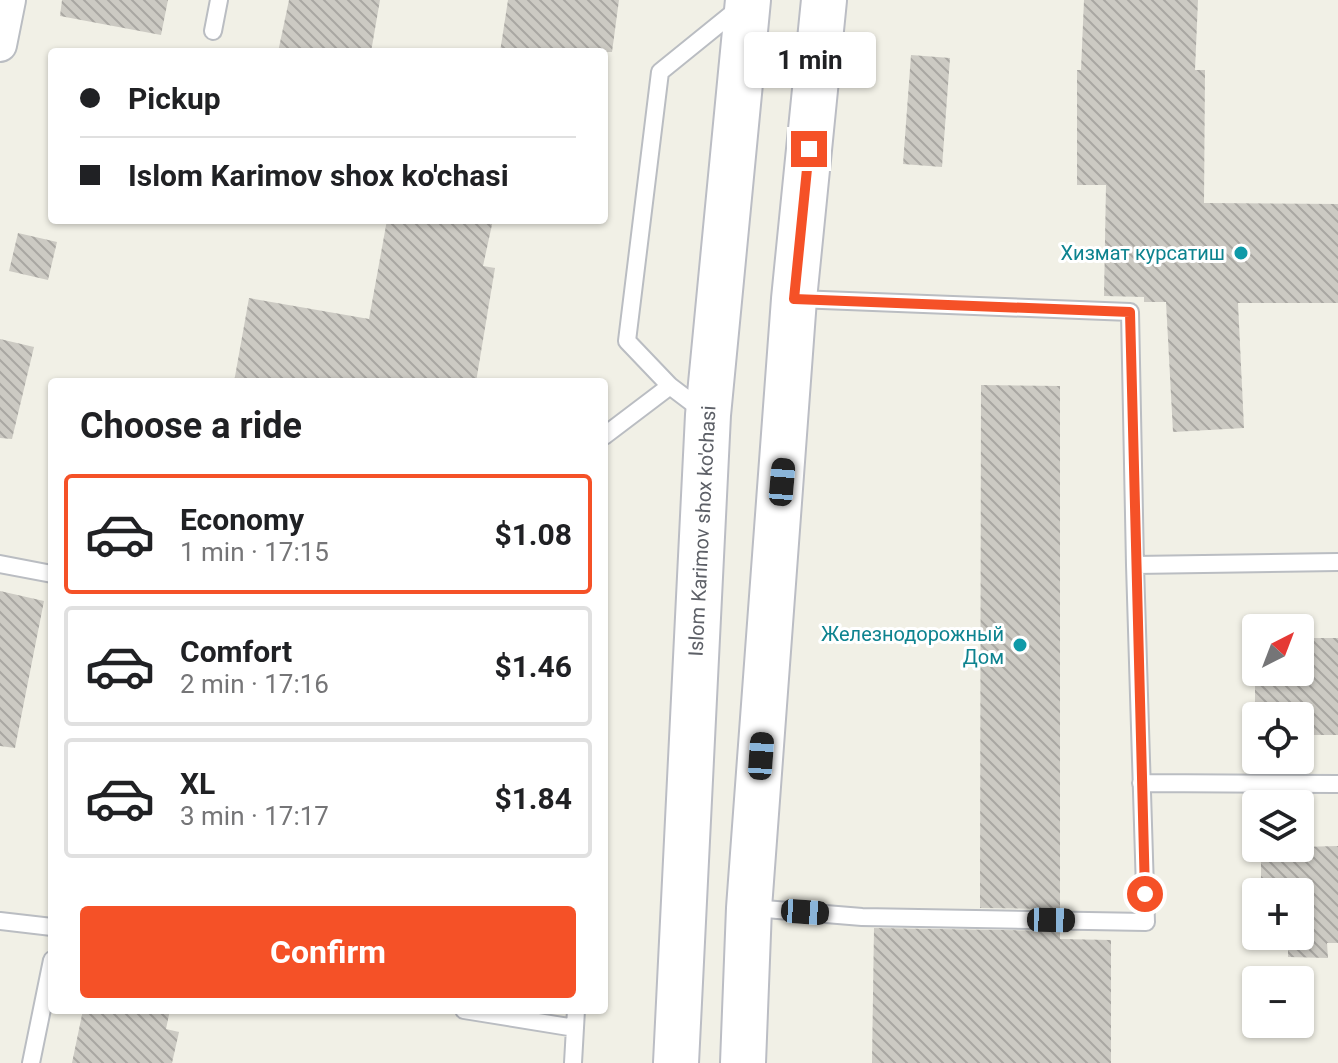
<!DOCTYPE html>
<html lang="en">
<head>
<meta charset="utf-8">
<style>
  body { margin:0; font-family:Roboto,sans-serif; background:#f2f2f2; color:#202124; height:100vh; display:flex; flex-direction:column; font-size:30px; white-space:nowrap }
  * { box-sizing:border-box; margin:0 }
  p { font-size:26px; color:#757577 }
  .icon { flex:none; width:44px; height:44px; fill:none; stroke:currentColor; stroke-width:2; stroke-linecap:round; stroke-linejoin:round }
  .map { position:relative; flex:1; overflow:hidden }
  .drawer { position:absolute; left:48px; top:378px; width:560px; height:636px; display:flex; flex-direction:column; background:#fff; border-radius:8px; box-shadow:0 2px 6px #0004 }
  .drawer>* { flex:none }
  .guide { position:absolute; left:48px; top:48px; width:560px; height:176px; border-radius:8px; box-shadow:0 2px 6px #0004; display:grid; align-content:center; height:176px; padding:0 32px; background:#fff }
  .needle { width:52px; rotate:42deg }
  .buttons { position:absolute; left:1242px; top:614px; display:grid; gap:16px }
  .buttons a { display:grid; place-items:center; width:72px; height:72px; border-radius:8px; background:#fff; box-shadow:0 2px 6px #0004; font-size:40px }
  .end { position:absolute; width:36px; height:36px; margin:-18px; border:10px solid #f55127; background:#fff; box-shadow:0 0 0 4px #fff }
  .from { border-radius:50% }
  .bubble { position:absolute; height:56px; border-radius:8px; background:#fff; box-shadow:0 2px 6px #0004; font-size:26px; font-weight:700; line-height:56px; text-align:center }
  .car { position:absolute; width:24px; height:48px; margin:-24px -12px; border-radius:10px; box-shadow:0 0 6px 2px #0007; background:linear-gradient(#222 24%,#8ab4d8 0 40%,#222 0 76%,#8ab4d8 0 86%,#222 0) }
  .guide b { display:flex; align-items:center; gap:28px; height:76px; font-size:30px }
  .guide b+b { border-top:2px solid #e0e0e0 }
  .guide i { width:20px; height:20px; background:#202124 }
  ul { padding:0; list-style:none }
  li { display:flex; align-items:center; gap:24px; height:120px; margin:0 16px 12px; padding:0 16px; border:4px solid #e0e0e0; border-radius:8px }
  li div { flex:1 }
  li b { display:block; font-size:30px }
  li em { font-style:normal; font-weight:700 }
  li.on { border-color:#f55127 }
  li>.icon { width:72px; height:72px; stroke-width:1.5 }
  h2 { padding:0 32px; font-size:36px; line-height:96px }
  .primary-button { display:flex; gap:16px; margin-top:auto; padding:16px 32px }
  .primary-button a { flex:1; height:92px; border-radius:8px; background:#f55127; color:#fff; font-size:32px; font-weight:700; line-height:92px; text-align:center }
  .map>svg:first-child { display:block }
</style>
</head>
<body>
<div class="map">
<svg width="1338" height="1063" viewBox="0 0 1338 1063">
  <defs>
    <pattern id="building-back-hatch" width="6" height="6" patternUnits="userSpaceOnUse" patternTransform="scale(2)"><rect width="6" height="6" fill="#cccac3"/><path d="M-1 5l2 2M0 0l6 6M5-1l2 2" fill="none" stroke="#a9a7a2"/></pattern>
  </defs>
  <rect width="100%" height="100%" fill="#f1f0e6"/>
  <path fill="url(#building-back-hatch)" d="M62,0H168L161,35L60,16Z
    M289,0H380L371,52H278Z
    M508,0H619L612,52H500Z
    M1084,0H1198L1195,70H1205L1204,203L1338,204V303H1238L1244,428L1173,432L1166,302H1144V297L1104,296L1106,185H1077V70H1081Z
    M911,55L950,58L942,167L903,164Z
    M387,220H493L483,266L495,268L476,382H234L249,298L369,319Z
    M18,233L57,242L48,280L9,271Z
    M0,339L34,347L12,439L0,438Z
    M981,385L1060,386V909L980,908Z
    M0,591L44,601L15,748L0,746Z
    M1255,638L1256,672H1300V638H1338V735H1300V716H1256L1255,736Z
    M1338,846V943H1327L1328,958L1288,957V944H1261V936H1300V892H1261V848Z
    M874,928L1060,931V939L1111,940V1063H872Z
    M83,1010H170L166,1029L179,1032L172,1063H72Z"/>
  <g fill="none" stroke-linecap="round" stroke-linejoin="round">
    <g stroke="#babdc2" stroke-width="20">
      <path id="service" d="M213,31L219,0
        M797,299L1130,312L1135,565
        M703,411L670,386L627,341L660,72L739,8
        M604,436L670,386
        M0,564L52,574
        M1141,783L1338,784
        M752,908L862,917L1146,922L1135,565L1338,562
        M0,921L52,927
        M464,1010L575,1028
        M31,1063L52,960
        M573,1063L576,1010"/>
    </g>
    <g stroke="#babdc2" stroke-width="36">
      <path id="minor" d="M0,45L9,0"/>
    </g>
    <g stroke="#bbbdc4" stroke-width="48">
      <path id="secondary" d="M676,1063L708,415L748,0
        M743,1063L749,908L794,299L824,0"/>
    </g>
    <use href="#service" stroke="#fff" stroke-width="16"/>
    <use href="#minor" stroke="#fff" stroke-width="32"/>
    <use href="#secondary" stroke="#fff" stroke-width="44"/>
  </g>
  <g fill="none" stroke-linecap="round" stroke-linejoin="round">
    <path stroke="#f55127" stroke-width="10" d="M809,149L794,299L1130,312L1145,894"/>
  </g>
  <g fill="#0f9aa8" stroke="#fff" stroke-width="3">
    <circle cx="1241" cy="253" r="8"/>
    <circle cx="1020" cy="645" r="8"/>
  </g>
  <g text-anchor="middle" stroke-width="6" stroke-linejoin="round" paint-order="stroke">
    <g font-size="20" fill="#0d838f" stroke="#fff" text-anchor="end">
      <text x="1225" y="260">Хизмат курсатиш</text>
      <text x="1004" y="641">Железнодорожный<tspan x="1004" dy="23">Дом</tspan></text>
    </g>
    <g font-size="20" fill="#5d6067" stroke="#fff">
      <text transform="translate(702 531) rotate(-87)" y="7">Islom Karimov shox ko'chasi</text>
    </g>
  </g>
</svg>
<div class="buttons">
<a><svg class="needle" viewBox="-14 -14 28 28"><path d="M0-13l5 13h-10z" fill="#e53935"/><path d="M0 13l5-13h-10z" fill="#757577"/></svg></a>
<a><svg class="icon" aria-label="locate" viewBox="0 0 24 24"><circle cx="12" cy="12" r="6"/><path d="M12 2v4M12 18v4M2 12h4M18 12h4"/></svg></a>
<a><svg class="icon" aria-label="layers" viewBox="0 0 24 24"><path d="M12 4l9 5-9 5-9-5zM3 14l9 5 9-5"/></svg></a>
<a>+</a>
<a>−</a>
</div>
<i class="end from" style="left:1145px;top:894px"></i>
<i class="end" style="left:809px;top:149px"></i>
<div class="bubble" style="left:744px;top:32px;width:132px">1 min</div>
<i class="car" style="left:782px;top:482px;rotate:5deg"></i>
<i class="car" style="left:761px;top:756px;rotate:4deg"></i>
<i class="car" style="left:805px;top:912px;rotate:94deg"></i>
<i class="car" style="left:1051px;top:920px;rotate:91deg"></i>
<div class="guide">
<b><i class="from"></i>Pickup</b>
<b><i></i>Islom Karimov shox ko'chasi</b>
</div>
<section class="drawer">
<h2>Choose a ride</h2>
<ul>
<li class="on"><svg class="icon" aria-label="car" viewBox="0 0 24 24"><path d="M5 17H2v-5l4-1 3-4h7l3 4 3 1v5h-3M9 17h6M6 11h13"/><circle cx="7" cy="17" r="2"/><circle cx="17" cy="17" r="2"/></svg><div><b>Economy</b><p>1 min · 17:15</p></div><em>$1.08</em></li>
<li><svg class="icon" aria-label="car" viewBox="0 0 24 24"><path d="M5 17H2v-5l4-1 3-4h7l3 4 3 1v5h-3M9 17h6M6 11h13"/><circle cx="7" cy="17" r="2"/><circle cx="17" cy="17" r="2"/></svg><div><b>Comfort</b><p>2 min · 17:16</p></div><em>$1.46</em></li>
<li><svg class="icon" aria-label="car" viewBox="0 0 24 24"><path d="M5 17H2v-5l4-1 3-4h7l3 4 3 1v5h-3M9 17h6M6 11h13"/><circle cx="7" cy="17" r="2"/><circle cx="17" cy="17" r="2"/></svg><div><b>XL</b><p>3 min · 17:17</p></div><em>$1.84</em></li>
</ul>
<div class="primary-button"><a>Confirm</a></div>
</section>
</div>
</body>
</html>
